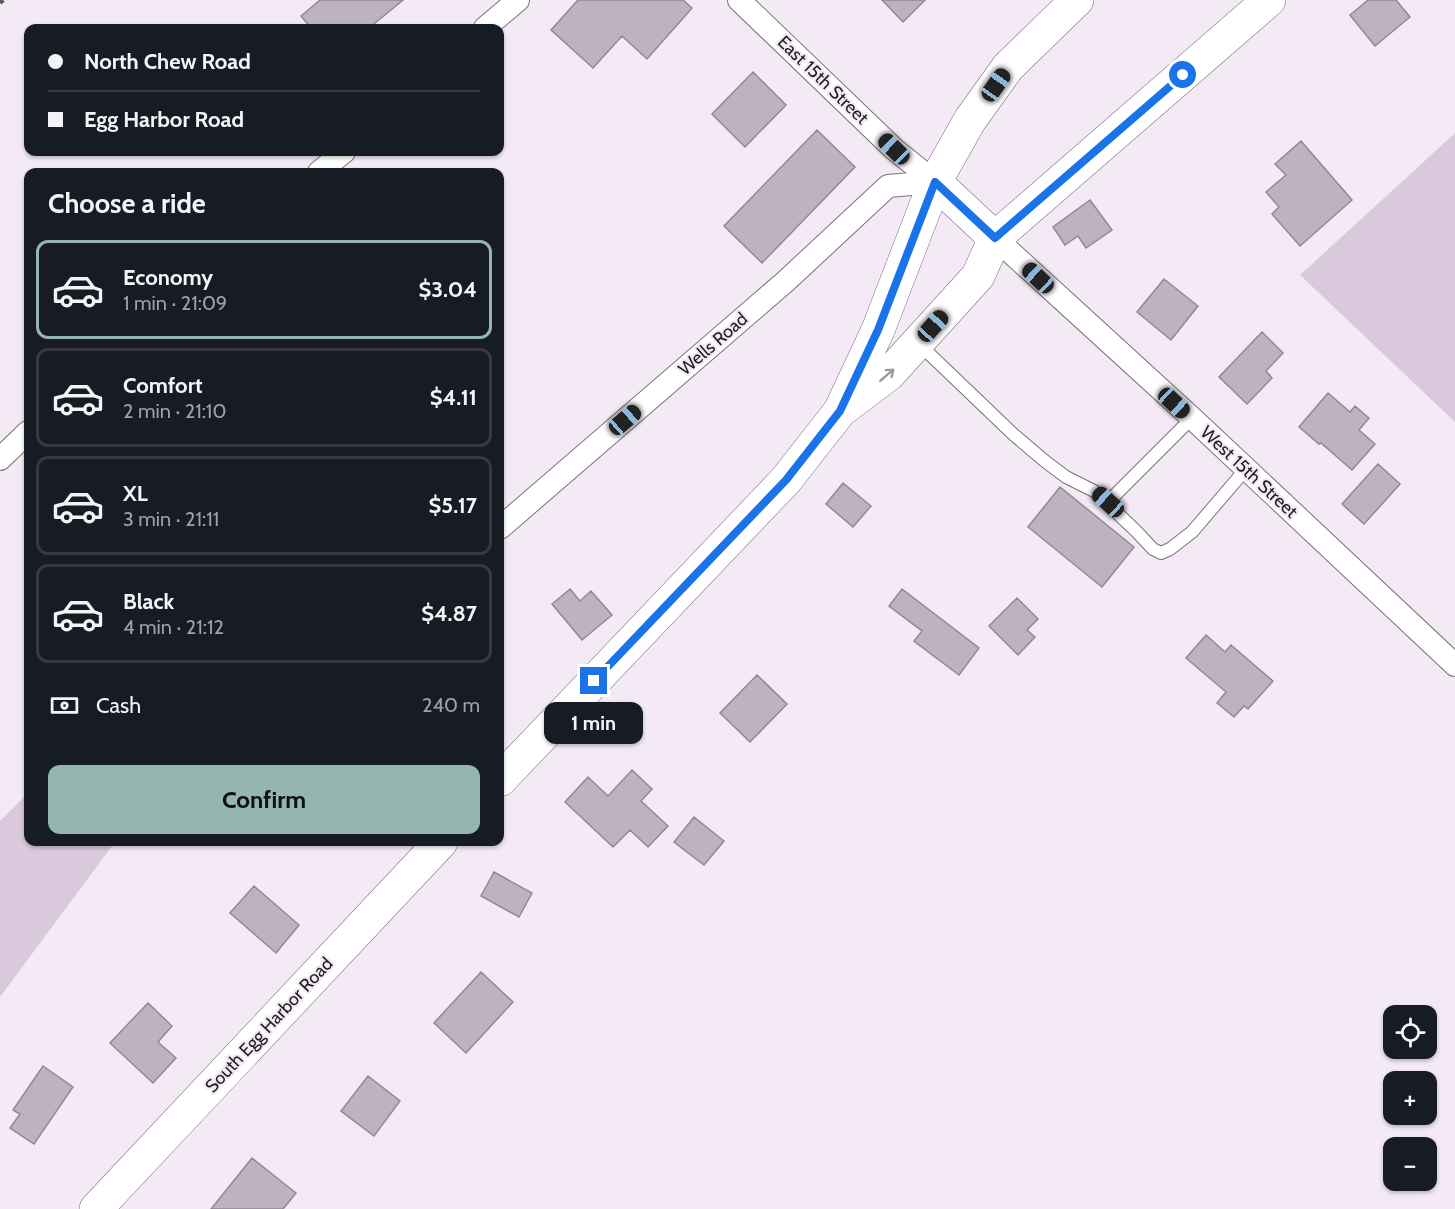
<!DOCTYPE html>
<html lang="en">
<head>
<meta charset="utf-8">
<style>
  body { margin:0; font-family:Cabin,sans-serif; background:#20242c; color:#f1f3f6; height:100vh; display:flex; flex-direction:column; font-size:22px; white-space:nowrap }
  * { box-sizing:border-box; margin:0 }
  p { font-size:20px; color:#9ea1a6 }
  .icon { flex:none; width:33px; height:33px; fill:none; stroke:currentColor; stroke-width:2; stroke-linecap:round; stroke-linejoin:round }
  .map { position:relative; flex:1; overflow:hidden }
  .panel { position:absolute; left:24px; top:168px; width:480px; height:678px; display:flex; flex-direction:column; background:#171b24; border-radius:12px; box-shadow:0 2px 4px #0004 }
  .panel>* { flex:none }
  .top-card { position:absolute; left:24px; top:24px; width:480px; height:132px; border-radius:12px; box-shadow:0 2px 4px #0004; display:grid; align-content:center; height:132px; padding:0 24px; background:#171b24 }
  .fabs { position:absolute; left:1383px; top:1005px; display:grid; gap:12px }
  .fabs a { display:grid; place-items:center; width:54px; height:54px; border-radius:12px; background:#171b24; box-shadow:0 2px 4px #0004; font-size:30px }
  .end { position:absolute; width:27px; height:27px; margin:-14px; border:8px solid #1a73e8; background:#fff; box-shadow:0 0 0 3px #fff }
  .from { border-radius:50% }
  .bubble { position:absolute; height:42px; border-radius:12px; background:#171b24; box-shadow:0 2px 4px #0004; font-size:20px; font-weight:800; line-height:42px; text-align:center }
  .car { position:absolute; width:18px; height:36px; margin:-18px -9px; border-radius:8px; box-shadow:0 0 4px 2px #0007; background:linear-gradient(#222 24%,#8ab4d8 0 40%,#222 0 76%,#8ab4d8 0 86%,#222 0) }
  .top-card b { display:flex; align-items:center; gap:21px; height:57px; font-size:22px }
  .top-card b+b { border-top:2px solid #363941 }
  .top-card i { width:15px; height:15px; background:#f1f3f6 }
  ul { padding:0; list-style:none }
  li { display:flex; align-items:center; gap:18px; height:99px; margin:0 12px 9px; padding:0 12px; border:3px solid #363941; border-radius:12px }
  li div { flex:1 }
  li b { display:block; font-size:22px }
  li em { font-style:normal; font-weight:800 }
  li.current { border-color:#95b5b0 }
  li>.icon { width:54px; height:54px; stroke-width:1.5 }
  h2 { padding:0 24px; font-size:27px; line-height:72px }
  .pay { display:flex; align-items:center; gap:15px; height:66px; padding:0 24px; font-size:22px }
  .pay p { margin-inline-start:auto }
  .cta { display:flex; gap:12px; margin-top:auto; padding:12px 24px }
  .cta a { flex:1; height:69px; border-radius:12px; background:#95b5b0; color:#111; font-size:24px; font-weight:800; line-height:69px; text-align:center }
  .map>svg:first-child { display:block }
</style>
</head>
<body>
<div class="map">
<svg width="1455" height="1209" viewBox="0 0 1455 1209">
  <rect width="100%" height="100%" fill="#f4eaf6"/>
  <path fill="#dac9dd" d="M1455,133V422L1300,275Z
    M28,793V842H115L0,997V821Z"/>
  <path fill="#bdb3bf" stroke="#918893" stroke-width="1.5" d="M320,0H403L369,28H311L301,16Z
    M578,0H683L692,8L647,59L622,36L593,68L551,30Z
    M882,0H925L903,22Z
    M1368,0H1396L1410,17L1375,46L1350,15Z
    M753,72L786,105L745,147L712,114Z
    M817,130L855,167L762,263L724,226Z
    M1301,141L1352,200L1300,246L1272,214L1279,207L1266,192L1286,175L1275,164Z
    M1090,200L1112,230L1086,248L1078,236L1065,245L1053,227Z
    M1164,279L1198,306L1171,340L1137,312Z
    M1262,332L1283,353L1266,371L1272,378L1247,404L1219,377Z
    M1328,393L1350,412L1355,406L1369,418L1359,430L1375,444L1352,470L1321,443L1319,444L1299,427Z
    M1378,464L1400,484L1364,524L1342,504Z
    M843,483L871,506L853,527L826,504Z
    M1060,487L1134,547L1102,587L1028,527Z
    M570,589L580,601L591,591L612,615L582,640L552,604Z
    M902,589L979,648L959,675L914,641L922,631L889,606Z
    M1017,598L1038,619L1027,630L1035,637L1018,655L989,626Z
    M1206,635L1225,652L1231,645L1273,681L1248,709L1244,706L1234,717L1217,703L1226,692L1186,658Z
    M757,675L787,704L750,742L720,713Z
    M632,770L652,789L641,801L668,826L648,847L630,830L613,847L565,802L588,777L608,796Z
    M694,817L724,841L704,865L674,842Z
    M494,872L532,893L519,917L481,896Z
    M254,886L299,925L276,953L230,913Z
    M481,972L513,1002L466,1053L434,1023Z
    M148,1003L172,1026L158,1042L176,1058L153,1083L110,1043Z
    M43,1066L73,1087L34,1144L10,1128L20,1114L13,1110Z
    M368,1076L400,1101L374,1136L341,1111Z
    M252,1158L296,1193L283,1209H211Z"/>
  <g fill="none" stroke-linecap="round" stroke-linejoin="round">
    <g stroke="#79707a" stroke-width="14">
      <path id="service" d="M919,344L1013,434L1046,462L1066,477L1094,491L1136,531L1153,549L1161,553L1170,549L1192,532L1246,469
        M1108,502L1192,418"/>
    </g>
    <g stroke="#79707a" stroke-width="24">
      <path id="minor" d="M739,0L894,149L935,182
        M485,28L518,0
        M319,172L344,152
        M995,238L1192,418L1455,665
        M0,459L28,432
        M500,528L786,281L888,186L935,182"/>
    </g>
    <g stroke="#79707a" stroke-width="34">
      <path id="secondary" d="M935,182L995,238
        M844,408L889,374L978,276L995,238L1269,0
        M500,780L786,480L840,411L878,330L935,182L970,120L1008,67L1077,0
        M96,1209L441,842"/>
    </g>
    <use href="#service" stroke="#fff" stroke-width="12"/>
    <use href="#minor" stroke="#fff" stroke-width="22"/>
    <use href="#secondary" stroke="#fff" stroke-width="33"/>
    <path stroke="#5c565d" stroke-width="4.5" stroke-dasharray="12 6" stroke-linecap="butt" d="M0,3L3,0"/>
  </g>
  <defs><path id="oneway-shaft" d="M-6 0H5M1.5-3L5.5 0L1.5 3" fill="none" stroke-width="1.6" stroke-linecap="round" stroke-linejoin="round" transform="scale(1.5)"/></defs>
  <use stroke="#9b999b" href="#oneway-shaft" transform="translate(887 375) rotate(-41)"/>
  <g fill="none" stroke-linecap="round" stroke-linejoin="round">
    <path stroke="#1a73e8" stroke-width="8" d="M594,681L786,480L840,411L878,330L935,182L995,238L1183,75"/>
  </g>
  <g text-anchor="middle" stroke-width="4.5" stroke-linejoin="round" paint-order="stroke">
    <g font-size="18" fill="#201c21" stroke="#f4eaf6">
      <text transform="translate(823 80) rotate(44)" y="6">East 15th Street</text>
      <text transform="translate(713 344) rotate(-41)" y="6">Wells Road</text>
      <text transform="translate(1249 472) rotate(43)" y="6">West 15th Street</text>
      <text transform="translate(269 1025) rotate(-47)" y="6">South Egg Harbor Road</text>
    </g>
  </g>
</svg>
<div class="fabs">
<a><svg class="icon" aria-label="locate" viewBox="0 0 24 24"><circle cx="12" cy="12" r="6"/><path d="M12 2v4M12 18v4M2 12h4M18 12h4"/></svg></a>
<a>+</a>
<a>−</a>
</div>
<i class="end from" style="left:1183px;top:75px"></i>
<i class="end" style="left:594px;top:681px"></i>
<div class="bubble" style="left:544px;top:702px;width:99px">1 min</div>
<i class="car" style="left:996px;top:85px;rotate:35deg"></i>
<i class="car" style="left:894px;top:149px;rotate:314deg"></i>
<i class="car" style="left:1038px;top:278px;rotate:313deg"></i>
<i class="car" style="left:933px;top:326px;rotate:42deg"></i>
<i class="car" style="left:1174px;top:403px;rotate:133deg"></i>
<i class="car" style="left:625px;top:420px;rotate:49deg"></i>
<i class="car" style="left:1108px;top:502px;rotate:312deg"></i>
<div class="top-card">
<b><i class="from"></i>North Chew Road</b>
<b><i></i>Egg Harbor Road</b>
</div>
<section class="panel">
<h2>Choose a ride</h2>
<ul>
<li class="current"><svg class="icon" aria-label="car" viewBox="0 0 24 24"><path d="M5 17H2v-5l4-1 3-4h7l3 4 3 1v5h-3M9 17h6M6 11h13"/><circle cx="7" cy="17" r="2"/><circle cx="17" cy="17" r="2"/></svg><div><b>Economy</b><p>1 min · 21:09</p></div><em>$3.04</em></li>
<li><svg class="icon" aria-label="car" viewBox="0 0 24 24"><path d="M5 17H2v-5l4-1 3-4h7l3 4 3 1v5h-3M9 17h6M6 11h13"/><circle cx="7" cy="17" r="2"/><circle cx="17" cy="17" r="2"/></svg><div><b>Comfort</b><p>2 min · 21:10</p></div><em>$4.11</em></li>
<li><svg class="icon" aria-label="car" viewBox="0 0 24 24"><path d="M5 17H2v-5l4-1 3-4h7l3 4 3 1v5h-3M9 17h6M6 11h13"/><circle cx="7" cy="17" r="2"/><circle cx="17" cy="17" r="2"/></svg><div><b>XL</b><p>3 min · 21:11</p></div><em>$5.17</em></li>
<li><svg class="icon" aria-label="car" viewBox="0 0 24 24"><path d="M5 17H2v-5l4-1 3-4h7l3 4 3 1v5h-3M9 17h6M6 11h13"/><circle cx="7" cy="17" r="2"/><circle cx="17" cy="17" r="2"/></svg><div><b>Black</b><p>4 min · 21:12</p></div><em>$4.87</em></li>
</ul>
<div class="pay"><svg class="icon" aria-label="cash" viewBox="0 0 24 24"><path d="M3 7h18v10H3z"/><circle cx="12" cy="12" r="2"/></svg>Cash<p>240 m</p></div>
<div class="cta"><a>Confirm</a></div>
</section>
</div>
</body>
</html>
